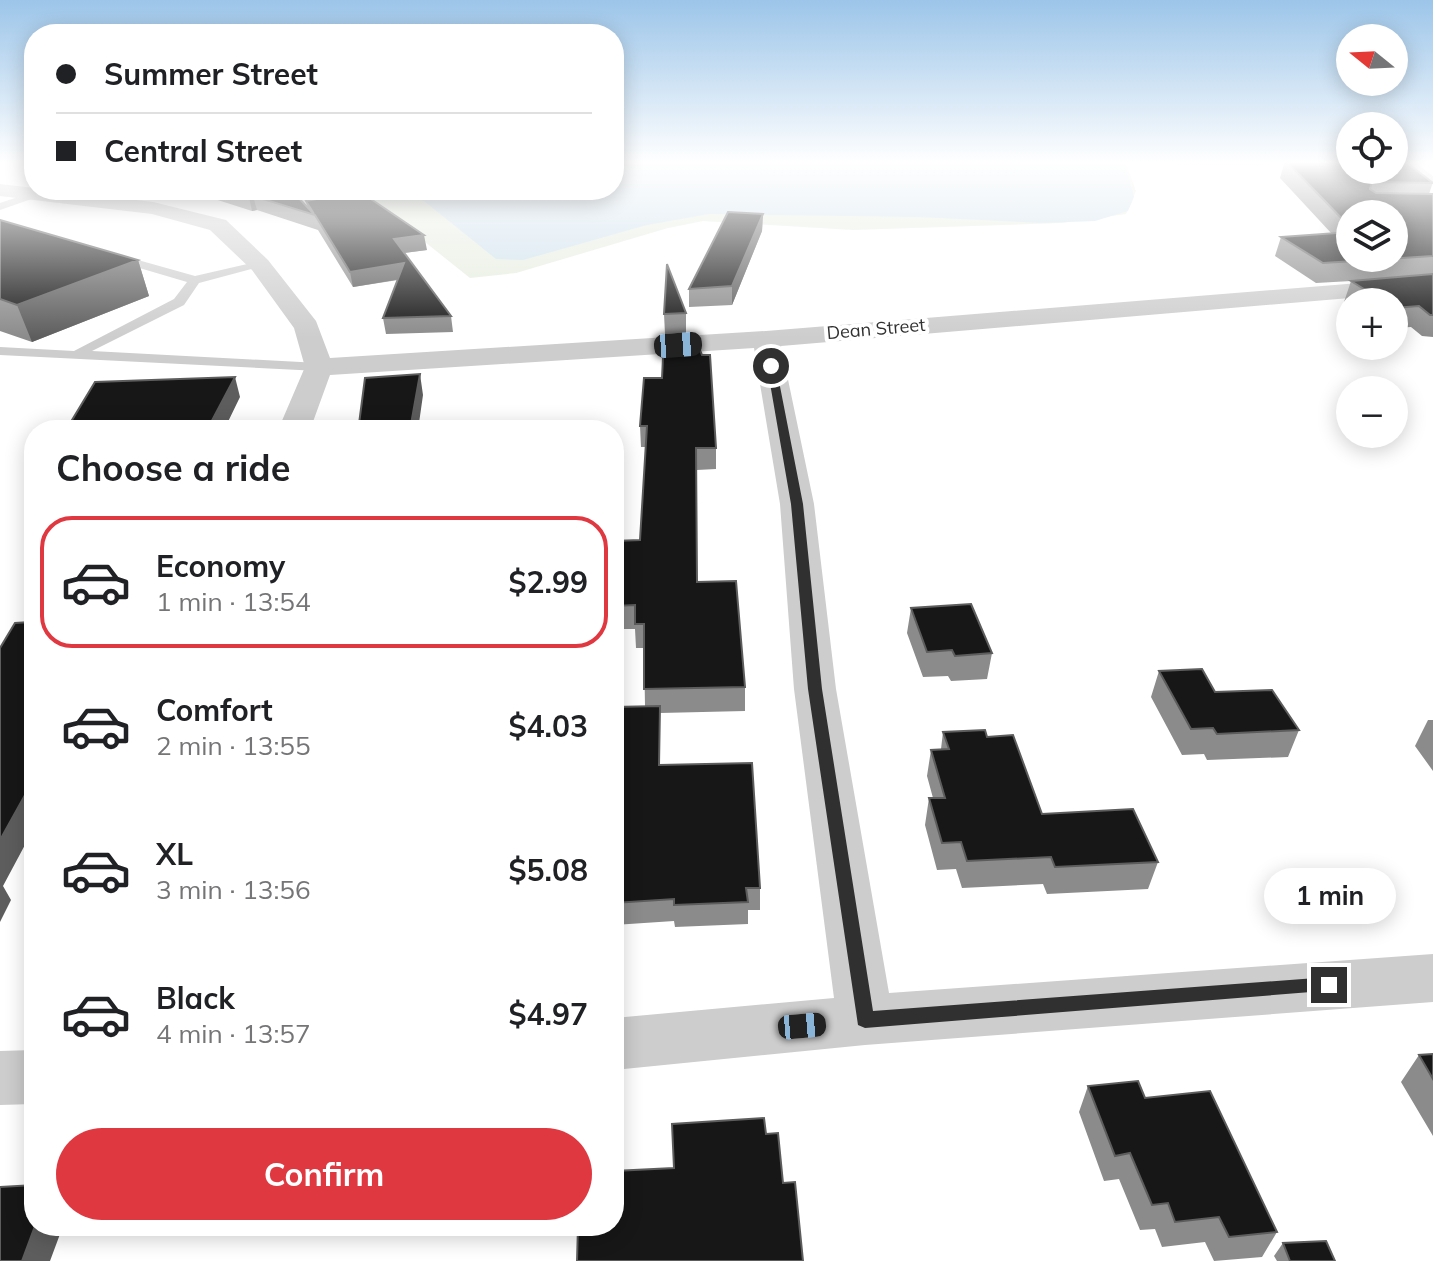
<!DOCTYPE html>
<html lang="en">
<head>
<meta charset="utf-8">
<style>
  body { margin:0; font-family:Mulish,sans-serif; background:#f6f6f6; color:#202124; height:100vh; display:flex; flex-direction:column; font-size:30px; white-space:nowrap }
  * { box-sizing:border-box; margin:0 }
  p { font-size:26px; color:#757577 }
  .icon { flex:none; width:44px; height:44px; fill:none; stroke:currentColor; stroke-width:2; stroke-linecap:round; stroke-linejoin:round }
  .map { position:relative; flex:1; overflow:hidden }
  .sheet { position:absolute; left:24px; top:420px; width:600px; height:816px; display:flex; flex-direction:column; background:#fff; border-radius:32px; box-shadow:0 4px 20px #0003 }
  .sheet>* { flex:none }
  .hud { position:absolute; left:24px; top:24px; width:600px; height:176px; border-radius:32px; box-shadow:0 4px 20px #0003; display:grid; align-content:center; height:176px; padding:0 32px; background:#fff }
  .needle { width:52px; rotate:288deg }
  .fabs { position:absolute; left:1336px; top:24px; display:grid; gap:16px }
  .fabs a { display:grid; place-items:center; width:72px; height:72px; border-radius:50%; background:#fff; box-shadow:0 4px 20px #0003; font-size:40px }
  .end { position:absolute; width:36px; height:36px; margin:-18px; border:10px solid #303030; background:#fff; box-shadow:0 0 0 4px #fff }
  .from { border-radius:50% }
  .bubble { position:absolute; height:56px; border-radius:28px; background:#fff; box-shadow:0 4px 20px #0003; font-size:26px; font-weight:700; line-height:56px; text-align:center }
  .car { position:absolute; width:24px; height:48px; margin:-24px -12px; border-radius:10px; box-shadow:0 0 6px 2px #0007; background:linear-gradient(#222 24%,#8ab4d8 0 40%,#222 0 76%,#8ab4d8 0 86%,#222 0) }
  .hud b { display:flex; align-items:center; gap:28px; height:76px; font-size:30px }
  .hud b+b { border-top:2px solid #e0e0e0 }
  .hud i { width:20px; height:20px; background:#202124 }
  ul { padding:0; list-style:none }
  li { display:flex; align-items:center; gap:24px; height:132px; margin:0 16px 12px; padding:0 16px; border:4px solid transparent; border-radius:32px }
  li div { flex:1 }
  li b { display:block; font-size:30px }
  li em { font-style:normal; font-weight:700 }
  li.selected { border-color:#e03840 }
  li>.icon { width:72px; height:72px; stroke-width:1.5 }
  h2 { padding:0 32px; font-size:36px; line-height:96px }
  .action { display:flex; gap:16px; margin-top:auto; padding:16px 32px }
  .action a { flex:1; height:92px; border-radius:48px; background:#e03840; color:#fff; font-size:32px; font-weight:700; line-height:92px; text-align:center }
  .map>svg:first-child { display:block }
</style>
</head>
<body>
<div class="map">
<svg width="1433" height="1261" viewBox="0 0 1433 1261">
  <rect width="100%" height="100%" fill="#fff"/>
  <path fill="#e5ecde" d="M614,161H1305L1256,166L1126,163L1136,191L1126,214L1061,223L853,230L703,221L668,228L516,273L470,278L360,190H614Z"/>
  <path fill="#cbdeeb" d="M614,161H1137L1125,163L1134,197L1128,211L1095,221L1042,223L919,217L709,214L647,225L523,260L496,259L424,201L393,190H614Z"/>
  <g fill="none" stroke-linecap="round" stroke-linejoin="round">
    <path fill="#cdcdcd" fill-rule="evenodd" d="M1401,161H1413L1433,176V184Z
      M36,191L40,192V196L0,210V203Z
      M113,253L195,276L260,261L266,265L199,283L184,305L92,351L319,363L326,367L319,371L0,355V347L74,351L174,299L187,282L109,259V255Z"/>
    <path fill="#cdcdcd" fill-rule="evenodd" d="M0,184L153,202L226,220L268,260L316,321L330,358L766,331L1433,277V291L781,346L814,504L836,689L889,993L1433,954V1002L865,1045L614,1070V1018L834,998L794,689L780,504L754,348L330,375L310,430H278L305,367L294,328L252,270L210,230L152,214L0,196Z
      M34,1050V1104L0,1105V1051Z"/>
  </g>
  <path fill="#8b8b8b" fill-rule="evenodd" d="M1285,161H1350L1433,182L1429,194H1433V337L1422,336L1411,327L1394,328V302H1350V305L1344,302L1351,281L1316,283L1275,256L1281,237L1332,234L1280,178ZM1350,214L1394,258H1350Z
    M171,190H291L307,207L306,201L427,250L404,253L451,316L453,332L386,334L383,318L398,280L353,287L318,230L257,210L252,211L196,193Z
    M763,214L762,231L732,305L689,307V289Z
    M0,220L138,260L149,296L32,342L0,331Z
    M686,313V333L665,334L664,314Z
    M644,378L716,448V469L697,470V582L745,687V711L660,713V765L760,888V910H748V924L675,927L674,921L614,925V707L645,706L644,648H636L635,629H614V541L640,540L646,447H641L640,426Z
    M911,608L992,653L987,679L951,681L948,676L923,677L907,633Z
    M1159,671L1215,692L1299,730L1288,757L1207,760L1204,754L1182,755L1151,697Z
    M1428,720H1433V771L1415,746Z
    M943,732L987,737L1042,814L1158,862L1148,889L1047,894L1043,884L962,888L956,869L937,870L925,825L929,798H933L927,776L931,750L941,749Z
    M1433,1054V1136L1401,1082L1419,1055Z
    M1088,1086L1145,1098L1277,1232L1262,1257L1214,1261L1205,1242L1162,1247L1155,1229L1140,1230L1119,1179L1104,1181L1079,1112Z
    M1283,1243L1335,1261H1277L1274,1256Z"/>
  <path fill="#5d5d5d" d="M253,196L257,210L252,211L249,197Z
    M763,214L762,231L732,305V286Z
    M424,235L427,250L396,254L394,239Z
    M138,260L149,296L32,342L17,305Z
    M404,263L407,278L353,287L350,272Z
    M420,374L423,395L418,430H410Z
    M235,377L240,397L224,430H207Z
    M30,786L34,793V828L3,886L11,900L0,922V840Z
    M35,1226H63L50,1261H22Z"/>
  <path fill="#171717" stroke="#5d5d5d" stroke-width="2" d="M1286,161H1350V170H1394V161H1405L1433,183L1372,182L1370,189L1376,193L1433,194V256L1323,263L1281,237L1350,232V258H1394V214H1350V227Z
    M226,190H291L314,214L306,201L359,191L424,235L394,239L451,316L383,318L404,263L350,272L315,215L253,196L249,197Z
    M728,212L763,214L732,286L689,289Z
    M0,220L138,260L17,305L0,299Z
    M667,264L686,313L664,314Z
    M1433,274V315H1430L1419,306L1394,308V302H1385L1351,281Z
    M694,335L702,355H710L716,448H696L697,582L736,581L745,687L644,689V624H635V605L614,606V541L640,540L647,426H640L644,378H662L664,337Z
    M420,374L410,430H362L364,424H359L365,378Z
    M235,377L207,430H66L95,382Z
    M971,604L992,653L955,656L952,650L927,652L911,608Z
    M34,617V785L30,786L0,840V648L15,623L31,622Z
    M1202,669L1215,692L1272,690L1299,730L1217,734L1213,728L1191,729L1159,671Z
    M660,706L659,765L752,763L760,888H746L748,902L674,905V899L614,903V707Z
    M985,730L987,737L1013,735L1042,814L1133,809L1158,862L1055,867L1051,857L967,861L961,842L942,843L929,798H945L931,750L949,749L943,732Z
    M1433,1054V1079L1419,1055Z
    M1138,1081L1145,1098L1210,1091L1277,1232L1229,1237L1219,1217L1175,1222L1168,1203L1152,1205L1130,1153L1115,1156L1088,1086Z
    M764,1118L766,1134L778,1133L783,1183L795,1182L803,1261H577L578,1226H614V1171L674,1168L672,1124Z
    M34,1185L35,1226L22,1261H0V1187Z
    M1326,1241L1335,1261H1290L1283,1243Z"/>
  <linearGradient id="sky" x2="0" y2="1"><stop stop-color="#9cc5e9"/><stop offset="0.48" stop-color="#fff"/><stop offset="1" stop-color="#fff" stop-opacity="0"/></linearGradient>
  <rect width="1433" height="338" fill="url(#sky)"/>
  <path fill="#303030" d="M771,364L776,366L803,504L822,689L873,1011L1329,977L1336,980L1338,985L1336,990L865,1028L858,1025L808,689L791,504L767,366Z"/>
  <g text-anchor="middle" stroke-width="8" stroke-linejoin="round" paint-order="stroke">
    <g font-size="18" fill="#303030" stroke="#fff">
      <text transform="translate(876 329) rotate(-5)" y="6">Dean Street</text>
    </g>
  </g>
</svg>
<div class="fabs">
<a><svg class="needle" viewBox="-14 -14 28 28"><path d="M0-13l5 13h-10z" fill="#e53935"/><path d="M0 13l5-13h-10z" fill="#757577"/></svg></a>
<a><svg class="icon" aria-label="locate" viewBox="0 0 24 24"><circle cx="12" cy="12" r="6"/><path d="M12 2v4M12 18v4M2 12h4M18 12h4"/></svg></a>
<a><svg class="icon" aria-label="layers" viewBox="0 0 24 24"><path d="M12 4l9 5-9 5-9-5zM3 14l9 5 9-5"/></svg></a>
<a>+</a>
<a>−</a>
</div>
<i class="end from" style="left:771px;top:366px"></i>
<i class="end" style="left:1329px;top:985px"></i>
<div class="bubble" style="left:1264px;top:868px;width:132px">1 min</div>
<i class="car" style="left:678px;top:345px;rotate:86deg"></i>
<i class="car" style="left:802px;top:1026px;rotate:85deg"></i>
<div class="hud">
<b><i class="from"></i>Summer Street</b>
<b><i></i>Central Street</b>
</div>
<section class="sheet">
<h2>Choose a ride</h2>
<ul>
<li class="selected"><svg class="icon" aria-label="car" viewBox="0 0 24 24"><path d="M5 17H2v-5l4-1 3-4h7l3 4 3 1v5h-3M9 17h6M6 11h13"/><circle cx="7" cy="17" r="2"/><circle cx="17" cy="17" r="2"/></svg><div><b>Economy</b><p>1 min · 13:54</p></div><em>$2.99</em></li>
<li><svg class="icon" aria-label="car" viewBox="0 0 24 24"><path d="M5 17H2v-5l4-1 3-4h7l3 4 3 1v5h-3M9 17h6M6 11h13"/><circle cx="7" cy="17" r="2"/><circle cx="17" cy="17" r="2"/></svg><div><b>Comfort</b><p>2 min · 13:55</p></div><em>$4.03</em></li>
<li><svg class="icon" aria-label="car" viewBox="0 0 24 24"><path d="M5 17H2v-5l4-1 3-4h7l3 4 3 1v5h-3M9 17h6M6 11h13"/><circle cx="7" cy="17" r="2"/><circle cx="17" cy="17" r="2"/></svg><div><b>XL</b><p>3 min · 13:56</p></div><em>$5.08</em></li>
<li><svg class="icon" aria-label="car" viewBox="0 0 24 24"><path d="M5 17H2v-5l4-1 3-4h7l3 4 3 1v5h-3M9 17h6M6 11h13"/><circle cx="7" cy="17" r="2"/><circle cx="17" cy="17" r="2"/></svg><div><b>Black</b><p>4 min · 13:57</p></div><em>$4.97</em></li>
</ul>
<div class="action"><a>Confirm</a></div>
</section>
</div>
</body>
</html>
